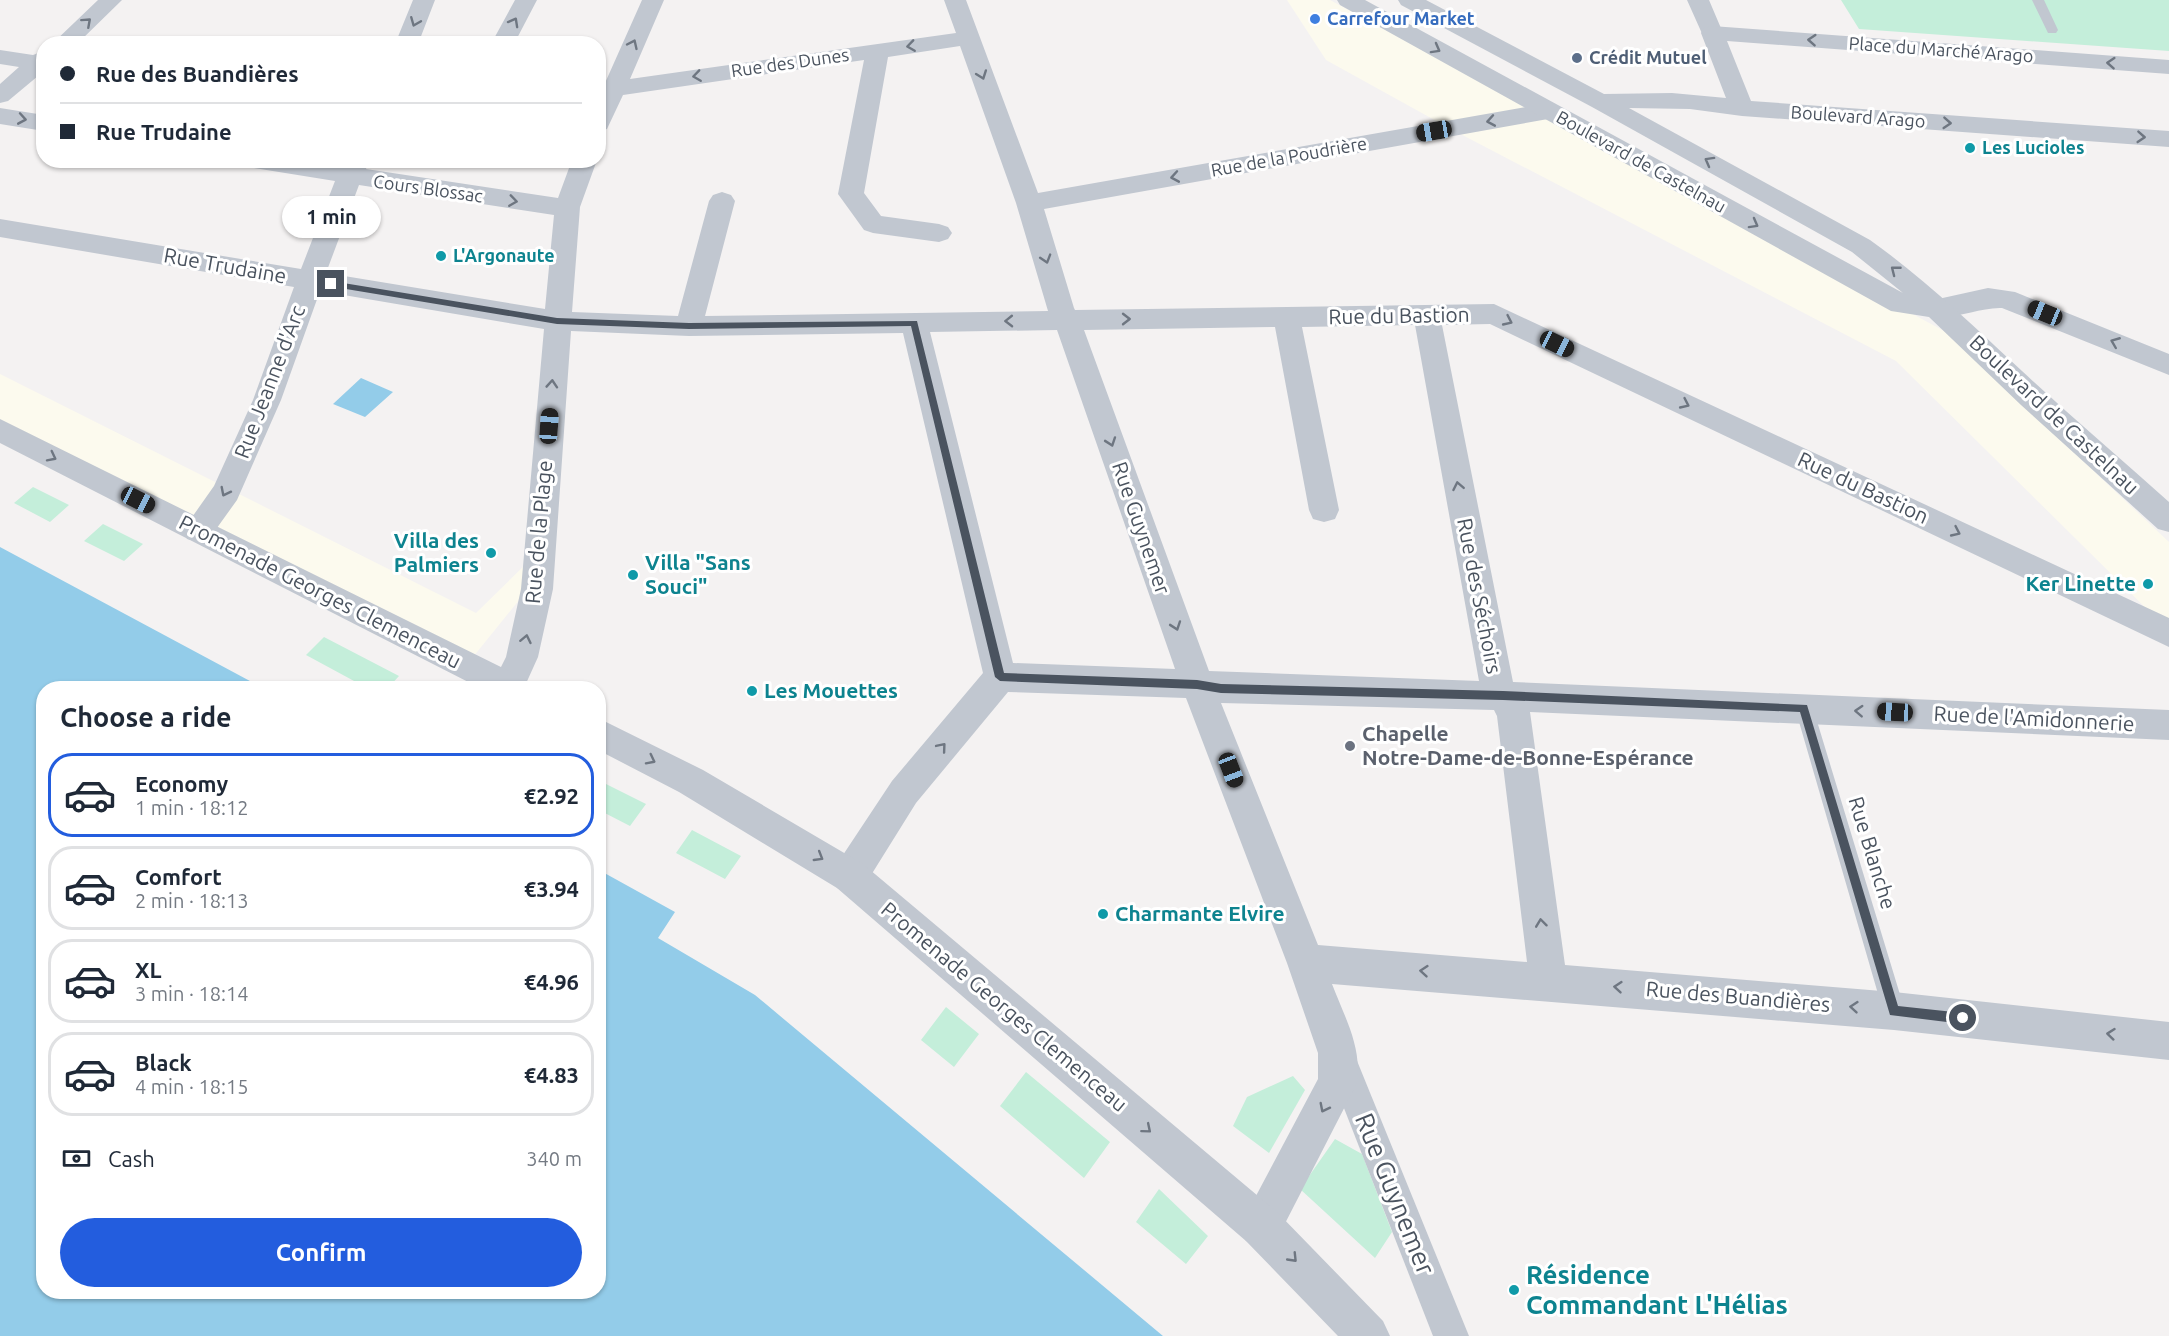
<!DOCTYPE html>
<html lang="en">
<head>
<meta charset="utf-8">
<style>
  body { margin:0; font-family:Ubuntu,sans-serif; background:#f6f6f7; color:#1f2937; height:100vh; display:flex; flex-direction:column; font-size:22px; white-space:nowrap }
  * { box-sizing:border-box; margin:0 }
  p { font-size:20px; color:#747a83 }
  .icon { flex:none; width:33px; height:33px; fill:none; stroke:currentColor; stroke-width:2; stroke-linecap:round; stroke-linejoin:round }
  .map { position:relative; flex:1; overflow:hidden }
  .side { position:absolute; left:36px; top:681px; width:570px; height:618px; display:flex; flex-direction:column; background:#fff; border-radius:24px; box-shadow:0 2px 4px #0004 }
  .side>* { flex:none }
  .banner { position:absolute; left:36px; top:36px; width:570px; height:132px; border-radius:24px; box-shadow:0 2px 4px #0004; display:grid; align-content:center; height:132px; padding:0 24px; background:#fff }
  .end { position:absolute; width:27px; height:27px; margin:-14px; border:8px solid #4a535f; background:#fff; box-shadow:0 0 0 3px #fff }
  .from { border-radius:50% }
  .bubble { position:absolute; height:42px; border-radius:21px; background:#fff; box-shadow:0 2px 4px #0004; font-size:20px; font-weight:700; line-height:42px; text-align:center }
  .car { position:absolute; width:18px; height:36px; margin:-18px -9px; border-radius:8px; box-shadow:0 0 4px 2px #0007; background:linear-gradient(#222 24%,#8ab4d8 0 40%,#222 0 76%,#8ab4d8 0 86%,#222 0) }
  .banner b { display:flex; align-items:center; gap:21px; height:57px; font-size:22px }
  .banner b+b { border-top:2px solid #e0e1e3 }
  .banner i { width:15px; height:15px; background:#1f2937 }
  ul { padding:0; list-style:none }
  li { display:flex; align-items:center; gap:18px; height:84px; margin:0 12px 9px; padding:0 12px; border:3px solid #e0e1e3; border-radius:24px }
  li div { flex:1 }
  li b { display:block; font-size:22px }
  li em { font-style:normal; font-weight:700 }
  li.on { border-color:#235dde }
  li>.icon { width:54px; height:54px; stroke-width:1.5 }
  h2 { padding:0 24px; font-size:27px; line-height:72px }
  .pay { display:flex; align-items:center; gap:15px; height:66px; padding:0 24px; font-size:22px }
  .pay p { margin-inline-start:auto }
  .action { display:flex; gap:12px; margin-top:auto; padding:12px 24px }
  .action a { flex:1; height:69px; border-radius:36px; background:#235dde; color:#fff; font-size:24px; font-weight:700; line-height:69px; text-align:center }
  .map>svg:first-child { display:block }
</style>
</head>
<body>
<div class="map">
<svg width="2169" height="1336" viewBox="0 0 2169 1336">
  <rect width="100%" height="100%" fill="#f4f2f2"/>
  <path fill="#fcfaee" d="M1287,0H1330L1946,332L2169,542V631L1896,361L1449,128L1326,60Z
    M0,374L476,613L528,562V589L473,657L0,421Z"/>
  <path fill="#c4eeda" d="M1841,0H2169V51L1859,29Z
    M33,487L69,505L50,522L14,503Z
    M103,524L143,544L124,561L84,541Z
    M324,637L399,676L388,688H367L306,655Z
    M598,780L646,804L630,826L599,810Z
    M692,830L741,856L725,879L676,853Z
    M946,1007L979,1034L954,1067L921,1040Z
    M1026,1072L1110,1142L1084,1178L1000,1106Z
    M1293,1076L1305,1090L1269,1153L1233,1126L1247,1097Z
    M1335,1139L1362,1154L1392,1232L1375,1258L1300,1189Z
    M1159,1189L1208,1236L1186,1264L1136,1222Z"/>
  <path fill="#93cce9" d="M361,378L393,392L365,417L333,404Z
    M0,547L263,688H44V1292H598L599,870L675,912L658,938L755,995L1163,1336H0Z"/>
  <g fill="none" stroke-linecap="round" stroke-linejoin="round">
    <path fill="#c1c7d0" fill-rule="evenodd" d="M2032,0H2044L2058,30L2056,33H2048Z
      M1804,700L1810,702L1813,708L1905,1011L1901,1018L1894,1022L1887,1018L1883,1011L1795,708L1798,702Z"/>
    <path fill="#c1c7d0" fill-rule="evenodd" d="M1340,1041L1351,1046L1469,1336H1433L1324,1057L1329,1046Z"/>
    <path fill="#c1c7d0" fill-rule="evenodd" d="M98,0H122L77,44H52Z
      M413,0H435L418,44H395Z
      M515,0H537L514,44H491Z
      M642,0H664L630,79L956,33L944,0H966L1038,193L1548,103L1557,106L1560,111L1557,116L1548,119L1044,209L1074,308L1075,310L1494,304L2169,618V647L1490,324L1442,325L1513,682L2169,710V740L1530,712L1565,965L1894,992L2169,1022V1060L1894,1030L1332,984C1344,1016 1364,1050 1356,1085L1276,1241L1261,1247L1246,1241L1240,1226L1318,1079V1053L1287,963L1186,698L1008,692L916,803L863,888L850,893L837,888L832,876L837,864L892,781L983,673L903,333L689,336L571,331L553,589L538,657L524,688L491,687L506,657L521,589L544,329L320,291L281,400L237,500L209,539L198,542L187,539L183,530L214,486L253,400L294,287L0,237V219L301,269L335,181L254,168L245,166L242,160H309L343,166L345,160H370L366,169L558,198L572,160H597L580,207L572,312L678,316L709,201L713,195L722,192L731,195L735,201L705,316L1048,311L1016,203L960,46L888,57L864,193L881,216L939,224L948,227L952,233L948,239L939,242L873,233L864,230L838,194L864,60L623,95L607,129L598,132V84L605,83ZM359,185L554,215L545,309L326,273ZM1415,325L1479,681L1209,671L1084,330L1275,327L1309,510L1313,519L1324,522L1335,519L1339,510L1302,327ZM1057,330L1173,663L1175,669L1013,663L930,332ZM1221,703L1494,710L1497,716L1527,962L1318,945Z
      M1687,0H1709L1723,33L1720,38L1712,40L1704,38Z
      M0,50L33,55L44,51V71L8,101L0,103V84L19,67L0,64Z
      M0,108L44,115V131L0,124Z
      M1988,288L2015,292L2169,354V375L2002,308C1978,307 1952,322 1929,315L1925,308L1929,301Z"/>
    <path fill="#c1c7d0" fill-rule="evenodd" d="M1337,0H1365L1903,293L1852,252L1592,107L1401,5L1398,0H1426L1604,94L1672,93L1726,98L1701,33L1704,28L1712,26L2169,60V74L1727,41L1751,101L2169,131V147L1742,116L1690,109L1629,108L1870,240C1925,279 1972,325 2022,371C2070,416 2120,458 2169,502V532L2158,529L2021,405L1929,317L1891,311L1340,5Z
      M0,419L523,678L527,688H480L0,443Z
      M598,718L703,770L863,864L1276,1211L1383,1321L1390,1336H1338L1246,1241L837,888L679,792L598,750Z"/>
  </g>
  <defs><path id="oneway-chevron" d="M-2-3.5L2.5 0L-2 3.5" fill="none" stroke-width="1.6" stroke-linecap="round" stroke-linejoin="round" transform="scale(1.5)"/></defs>
  <g stroke="#6e7681">
    <use href="#oneway-chevron" transform="translate(87 22) rotate(-42)"/>
    <use href="#oneway-chevron" transform="translate(415 22) rotate(112)"/>
    <use href="#oneway-chevron" transform="translate(514 22) rotate(-61)"/>
    <use href="#oneway-chevron" transform="translate(1812 40) rotate(-176)"/>
    <use href="#oneway-chevron" transform="translate(633 44) rotate(-65)"/>
    <use href="#oneway-chevron" transform="translate(911 46) rotate(172)"/>
    <use href="#oneway-chevron" transform="translate(1436 49) rotate(29)"/>
    <use href="#oneway-chevron" transform="translate(2111 63) rotate(-176)"/>
    <use href="#oneway-chevron" transform="translate(982 75) rotate(70)"/>
    <use href="#oneway-chevron" transform="translate(697 76) rotate(172)"/>
    <use href="#oneway-chevron" transform="translate(22 119) rotate(10)"/>
    <use href="#oneway-chevron" transform="translate(1491 121) rotate(170)"/>
    <use href="#oneway-chevron" transform="translate(1947 123) rotate(4)"/>
    <use href="#oneway-chevron" transform="translate(2141 137) rotate(4)"/>
    <use href="#oneway-chevron" transform="translate(1709 161) rotate(-151)"/>
    <use href="#oneway-chevron" transform="translate(1175 177) rotate(170)"/>
    <use href="#oneway-chevron" transform="translate(513 201) rotate(8)"/>
    <use href="#oneway-chevron" transform="translate(1754 224) rotate(29)"/>
    <use href="#oneway-chevron" transform="translate(1046 259) rotate(73)"/>
    <use href="#oneway-chevron" transform="translate(1895 270) rotate(-142)"/>
    <use href="#oneway-chevron" transform="translate(1126 319)"/>
    <use href="#oneway-chevron" transform="translate(1009 321) rotate(179)"/>
    <use href="#oneway-chevron" transform="translate(1508 321) rotate(25)"/>
    <use href="#oneway-chevron" transform="translate(2115 342) rotate(-158)"/>
    <use href="#oneway-chevron" transform="translate(552 384) rotate(-86)"/>
    <use href="#oneway-chevron" transform="translate(1685 404) rotate(25)"/>
    <use href="#oneway-chevron" transform="translate(1111 442) rotate(71)"/>
    <use href="#oneway-chevron" transform="translate(52 457) rotate(27)"/>
    <use href="#oneway-chevron" transform="translate(1458 486) rotate(-101)"/>
    <use href="#oneway-chevron" transform="translate(225 492) rotate(117)"/>
    <use href="#oneway-chevron" transform="translate(1956 532) rotate(25)"/>
    <use href="#oneway-chevron" transform="translate(1176 626) rotate(71)"/>
    <use href="#oneway-chevron" transform="translate(526 639) rotate(-78)"/>
    <use href="#oneway-chevron" transform="translate(1859 711) rotate(-177)"/>
    <use href="#oneway-chevron" transform="translate(942 747) rotate(-50)"/>
    <use href="#oneway-chevron" transform="translate(651 760) rotate(27)"/>
    <use href="#oneway-chevron" transform="translate(819 857) rotate(31)"/>
    <use href="#oneway-chevron" transform="translate(1541 923) rotate(-97)"/>
    <use href="#oneway-chevron" transform="translate(1424 971) rotate(-175)"/>
    <use href="#oneway-chevron" transform="translate(1618 987) rotate(-175)"/>
    <use href="#oneway-chevron" transform="translate(1854 1007) rotate(-175)"/>
    <use href="#oneway-chevron" transform="translate(2111 1034) rotate(-174)"/>
    <use href="#oneway-chevron" transform="translate(1324 1108) rotate(117)"/>
    <use href="#oneway-chevron" transform="translate(1147 1129) rotate(40)"/>
    <use href="#oneway-chevron" transform="translate(1293 1258) rotate(46)"/>
  </g>
  <path fill="#4a535f" d="M331,281L557,318L689,323L917,321L1004,673L1197,680L1221,684L1503,691L1807,705L1898,1006L1963,1013L1968,1018L1967,1022L1963,1024L1890,1015L1800,712L1503,700L1221,693L1197,689L1000,681L995,677L911,326L689,329L557,324L328,286V282Z"/>
  <circle fill="#3f7fe0" stroke="#fff" stroke-width="2" cx="1315" cy="19" r="6"/>
  <circle fill="#5c6f8a" stroke="#fff" stroke-width="2" cx="1577" cy="58" r="6"/>
  <g fill="#0f9aa8" stroke="#fff" stroke-width="2">
    <circle cx="1970" cy="148" r="6"/>
    <circle cx="441" cy="256" r="6"/>
    <circle cx="491" cy="553" r="6"/>
    <circle cx="633" cy="575" r="6"/>
    <circle cx="2148" cy="584" r="6"/>
    <circle cx="752" cy="691" r="6"/>
    <circle cx="1103" cy="914" r="6"/>
    <circle cx="1514" cy="1290" r="6"/>
  </g>
  <circle fill="#6b7280" stroke="#fff" stroke-width="2" cx="1350" cy="746" r="6"/>
  <g text-anchor="middle" stroke-width="6" stroke-linejoin="round" paint-order="stroke">
    <g font-size="18" font-weight="bold" fill="#366cbe" stroke="#fff" text-anchor="start">
      <text x="1327" y="25">Carrefour Market</text>
    </g>
    <g font-size="18" fill="#4a535f" stroke="#fff">
      <text transform="translate(1941 50) rotate(4)" y="6">Place du Marché Arago</text>
      <text transform="translate(790 63) rotate(-8)" y="6">Rue des Dunes</text>
      <text transform="translate(1858 117) rotate(4)" y="6">Boulevard Arago</text>
      <text transform="translate(1289 157) rotate(-10)" y="6">Rue de la Poudrière</text>
      <text transform="translate(1641 162) rotate(29)" y="6">Boulevard de Castelnau</text>
      <text transform="translate(428 189) rotate(8)" y="6">Cours Blossac</text>
    </g>
    <g font-size="18" font-weight="bold" fill="#4e5e75" stroke="#fff" text-anchor="start">
      <text x="1589" y="64">Crédit Mutuel</text>
    </g>
    <g font-size="18" font-weight="bold" fill="#0d838f" stroke="#fff" text-anchor="start">
      <text x="1982" y="154">Les Lucioles</text>
      <text x="453" y="262">L'Argonaute</text>
    </g>
    <g font-size="21" fill="#4a535f" stroke="#fff">
      <text transform="translate(225 266) rotate(10)" y="7">Rue Trudaine</text>
      <text transform="translate(1399 316) rotate(-1)" y="7">Rue du Bastion</text>
      <text transform="translate(270 382) rotate(-69)" y="7">Rue Jeanne d'Arc</text>
      <text transform="translate(2054 415) rotate(43)" y="7">Boulevard de Castelnau</text>
      <text transform="translate(1863 488) rotate(25)" y="7">Rue du Bastion</text>
      <text transform="translate(1141 528) rotate(71)" y="7">Rue Guynemer</text>
      <text transform="translate(539 532) rotate(-85)" y="7">Rue de la Plage</text>
      <text transform="translate(320 592) rotate(27)" y="7">Promenade Georges Clemenceau</text>
      <text transform="translate(1479 596) rotate(79)" y="7">Rue des Séchoirs</text>
      <text transform="translate(2034 719) rotate(3)" y="7">Rue de l'Amidonnerie</text>
      <text transform="translate(1872 853) rotate(73)" y="7">Rue Blanche</text>
      <text transform="translate(1738 997) rotate(5)" y="7">Rue des Buandières</text>
      <text transform="translate(1004 1007) rotate(40)" y="7">Promenade Georges Clemenceau</text>
    </g>
    <g font-size="21" font-weight="bold" fill="#0d838f" stroke="#fff" text-anchor="start">
      <text x="479" y="548" text-anchor="end">Villa des<tspan x="479" dy="24">Palmiers</tspan></text>
      <text x="645" y="570">Villa "Sans<tspan x="645" dy="24">Souci"</tspan></text>
      <text x="2136" y="591" text-anchor="end">Ker Linette</text>
      <text x="764" y="698">Les Mouettes</text>
      <text x="1115" y="921">Charmante Elvire</text>
    </g>
    <g font-size="21" font-weight="bold" fill="#5b616d" stroke="#fff" text-anchor="start">
      <text x="1362" y="741">Chapelle<tspan x="1362" dy="24">Notre-Dame-de-Bonne-Espérance</tspan></text>
    </g>
    <g font-size="26" fill="#4a535f" stroke="#fff">
      <text transform="translate(1395 1194) rotate(68)" y="9">Rue Guynemer</text>
    </g>
    <g font-size="26" font-weight="bold" fill="#0d838f" stroke="#fff" text-anchor="start">
      <text x="1526" y="1284">Résidence<tspan x="1526" dy="30">Commandant L'Hélias</tspan></text>
    </g>
  </g>
</svg>
<i class="end from" style="left:1963px;top:1018px"></i>
<i class="end" style="left:331px;top:284px"></i>
<div class="bubble" style="left:282px;top:196px;width:99px">1 min</div>
<i class="car" style="left:1434px;top:131px;rotate:260deg"></i>
<i class="car" style="left:2045px;top:313px;rotate:292deg"></i>
<i class="car" style="left:1557px;top:344px;rotate:116deg"></i>
<i class="car" style="left:549px;top:426px;rotate:4deg"></i>
<i class="car" style="left:138px;top:500px;rotate:117deg"></i>
<i class="car" style="left:1895px;top:712px;rotate:273deg"></i>
<i class="car" style="left:1231px;top:770px;rotate:159deg"></i>
<div class="banner">
<b><i class="from"></i>Rue des Buandières</b>
<b><i></i>Rue Trudaine</b>
</div>
<section class="side">
<h2>Choose a ride</h2>
<ul>
<li class="on"><svg class="icon" aria-label="car" viewBox="0 0 24 24"><path d="M5 17H2v-5l4-1 3-4h7l3 4 3 1v5h-3M9 17h6M6 11h13"/><circle cx="7" cy="17" r="2"/><circle cx="17" cy="17" r="2"/></svg><div><b>Economy</b><p>1 min · 18:12</p></div><em>€2.92</em></li>
<li><svg class="icon" aria-label="car" viewBox="0 0 24 24"><path d="M5 17H2v-5l4-1 3-4h7l3 4 3 1v5h-3M9 17h6M6 11h13"/><circle cx="7" cy="17" r="2"/><circle cx="17" cy="17" r="2"/></svg><div><b>Comfort</b><p>2 min · 18:13</p></div><em>€3.94</em></li>
<li><svg class="icon" aria-label="car" viewBox="0 0 24 24"><path d="M5 17H2v-5l4-1 3-4h7l3 4 3 1v5h-3M9 17h6M6 11h13"/><circle cx="7" cy="17" r="2"/><circle cx="17" cy="17" r="2"/></svg><div><b>XL</b><p>3 min · 18:14</p></div><em>€4.96</em></li>
<li><svg class="icon" aria-label="car" viewBox="0 0 24 24"><path d="M5 17H2v-5l4-1 3-4h7l3 4 3 1v5h-3M9 17h6M6 11h13"/><circle cx="7" cy="17" r="2"/><circle cx="17" cy="17" r="2"/></svg><div><b>Black</b><p>4 min · 18:15</p></div><em>€4.83</em></li>
</ul>
<div class="pay"><svg class="icon" aria-label="cash" viewBox="0 0 24 24"><path d="M3 7h18v10H3z"/><circle cx="12" cy="12" r="2"/></svg>Cash<p>340 m</p></div>
<div class="action"><a>Confirm</a></div>
</section>
</div>
</body>
</html>
